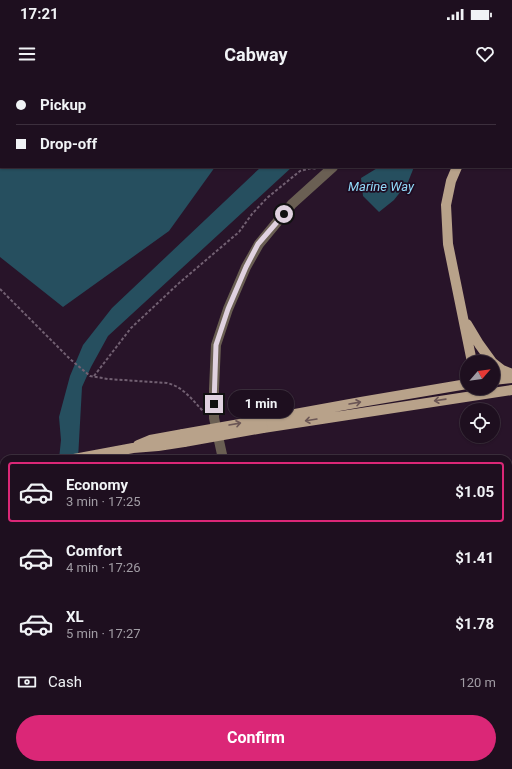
<!DOCTYPE html>
<html lang="en">
<head>
<meta charset="utf-8">
<style>
  body { margin:0; font-family:Roboto,sans-serif; background:#2b1d2c; color:#f1f3f6; height:100vh; display:flex; flex-direction:column; font-size:15px; white-space:nowrap }
  * { box-sizing:border-box; margin:0 }
  p { font-size:13px; color:#a19ca4 }
  .icon { flex:none; width:22px; height:22px; fill:none; stroke:currentColor; stroke-width:2; stroke-linecap:round; stroke-linejoin:round }
  .map { position:relative; flex:1; overflow:hidden }
  .side { position:absolute; left:0px; top:375px; width:512px; height:314px; display:flex; flex-direction:column; background:#1e0f1f; border-radius:12px 12px 0 0; box-shadow:0 1px 3px #0004,0 0 0 1px #3c2f3d }
  .side>* { flex:none }
  .hud { position:absolute; left:0px; top:0px; width:512px; height:88px; box-shadow:0 1px 3px #0004,0 0 0 1px #3c2f3d; display:grid; align-content:center; height:88px; padding:0 16px; background:#1e0f1f }
  .needle { width:26px; rotate:62deg }
  .buttons { position:absolute; left:460px; top:275px; display:grid; gap:8px }
  .buttons a { display:grid; place-items:center; width:40px; height:40px; border-radius:50%; background:#1e0f1f; box-shadow:0 1px 3px #0004,0 0 0 1px #3c2f3d; font-size:20px }
  .end { position:absolute; width:18px; height:18px; margin:-9px; border:5px solid #e0d2e0; background:#111; box-shadow:0 0 0 2px #111 }
  .from { border-radius:50% }
  .bubble { position:absolute; height:28px; border-radius:14px; background:#1e0f1f; box-shadow:0 1px 3px #0004,0 0 0 1px #3c2f3d; font-size:13px; font-weight:700; line-height:28px; text-align:center }
  .hud b { display:flex; align-items:center; gap:14px; height:38px; font-size:15px }
  .hud b+b { border-top:1px solid #3c2f3d }
  .hud i { width:10px; height:10px; background:#f1f3f6 }
  ul { padding:7px 0 0; list-style:none }
  li { display:flex; align-items:center; gap:12px; height:60px; margin:0 8px 6px; padding:0 8px; border:2px solid transparent; border-radius:4px }
  li div { flex:1 }
  li b { display:block; font-size:15px }
  li em { font-style:normal; font-weight:700 }
  li.active { border-color:#db2777 }
  li>.icon { width:36px; height:36px; stroke-width:1.5 }
  .pay { display:flex; align-items:center; gap:10px; height:44px; padding:0 16px; font-size:15px }
  .pay p { margin-inline-start:auto }
  .button { display:flex; gap:8px; margin-top:auto; padding:8px 16px }
  .button a { flex:1; height:46px; border-radius:24px; background:#db2777; color:#fff; font-size:16px; font-weight:700; line-height:46px; text-align:center }
  .status { display:flex; justify-content:space-between; align-items:center; height:28px; padding:0 20px; background:#1e0f1f; direction:ltr }
  .status svg { height:11px; fill:currentColor }
  header { display:flex; justify-content:space-between; align-items:center; height:52px; padding:0 16px; background:#1e0f1f; font-size:18px; font-weight:700 }
  .map>svg:first-child { display:block }
</style>
</head>
<body>
<div class="status"><b>17:21</b><svg viewBox="0 0 49 12"><path d="M0 12V9h3v3zM5 12V6h3v6zM10 12V3h3v9zM15 12V0h3v12zM26 1h20v11H26zM47 4h2v5h-2z"/></svg></div>
<header><svg class="icon" aria-label="menu" viewBox="0 0 24 24"><path d="M4 6h16M4 12h16M4 18h16"/></svg>Cabway<svg class="icon" aria-label="heart" viewBox="0 0 24 24"><path d="M12 20l-8-8c-3-5 5-10 8-4 3-6 11-1 8 4z"/></svg></header>
<div class="map">
<svg width="512" height="689" viewBox="0 0 512 689">
  <rect width="100%" height="100%" fill="#281429"/>
  <path fill="#1d3321" d="M183,685H380L376,689H187Z"/>
  <path fill="#264f5f" d="M0,0H251L252,1H1V87H215L169,151L63,227L0,177Z
    M261,87H292L108,256L91,287L82,307L78,379H59L61,360L59,337L70,296L83,265L112,228Z
    M379,87H414L408,102L394,120L379,132L363,116L361,98Z"/>
  <g fill="none" stroke-linecap="round" stroke-linejoin="round">
    <path stroke="#726072" stroke-width="2" stroke-dasharray="3 2" stroke-linecap="butt" d="M0,209L70,279L90,296L108,299L167,303C184,307 192,320 204,332
      M94,296L131,248L178,204L239,152L252,134L267,118L300,91L312,88L316,89"/>
    <path stroke="#6a5f53" stroke-width="10" d="M428,1L429,0
      M223,379L214,338V309L216,265L228,229L246,187L259,164L292,124L333,87
      M0,677L4,669"/>
    <path stroke="#b8a28a" stroke-width="10" d="M511,34L512,33
      M457,87L451,101L446,125L448,164L472,282
      M467,244L479,264L492,282
      M493,283L502,290L512,294
      M493,300L512,298
      M262,340L361,322L467,304
      M263,348L512,310
      M138,365L150,360L183,354
      M74,379L133,368L158,366L184,362
      M0,392L4,391
      M508,662L512,657
      M468,689L471,685
      M489,689L492,685"/>
    <path stroke="#6a5f53" stroke-width="10" d="M508,623L512,625"/>
    <path stroke="#b8a28a" stroke-width="10" d="M183,354L262,340
      M184,362L263,348"/>
  </g>
  <defs><path id="oneway-shaft" d="M-6 0H5M1.5-3L5.5 0L1.5 3" fill="none" stroke-width="1.6" stroke-linecap="round" stroke-linejoin="round"/></defs>
  <g stroke="#6b5655">
    <use href="#oneway-shaft" transform="translate(440 320) rotate(172)"/>
    <use href="#oneway-shaft" transform="translate(355 323) rotate(-10)"/>
    <use href="#oneway-shaft" transform="translate(311 340) rotate(171)"/>
    <use href="#oneway-shaft" transform="translate(235 344) rotate(-10)"/>
  </g>
  <g fill="none" stroke-linecap="round" stroke-linejoin="round">
    <path stroke="#e0d2e0" stroke-width="5" d="M214,324L216,265L228,229L246,187L258,164L284,134"/>
  </g>
  <g text-anchor="middle" stroke-width="3.5" stroke-linejoin="round" paint-order="stroke">
    <g font-size="13" font-style="italic" fill="#92daf9" stroke="#1e0b20">
      <text x="381" y="111">Marine Way</text>
    </g>
  </g>
</svg>
<div class="buttons">
<a><svg class="needle" viewBox="-14 -14 28 28"><path d="M0-13l5 13h-10z" fill="#e53935"/><path d="M0 13l5-13h-10z" fill="#a19ca4"/></svg></a>
<a><svg class="icon" aria-label="locate" viewBox="0 0 24 24"><circle cx="12" cy="12" r="6"/><path d="M12 2v4M12 18v4M2 12h4M18 12h4"/></svg></a>
</div>
<i class="end from" style="left:284px;top:134px"></i>
<i class="end" style="left:214px;top:324px"></i>
<div class="bubble" style="left:228px;top:310px;width:66px">1 min</div>
<div class="hud">
<b><i class="from"></i>Pickup</b>
<b><i></i>Drop-off</b>
</div>
<section class="side">
<ul>
<li class="active"><svg class="icon" aria-label="car" viewBox="0 0 24 24"><path d="M5 17H2v-5l4-1 3-4h7l3 4 3 1v5h-3M9 17h6M6 11h13"/><circle cx="7" cy="17" r="2"/><circle cx="17" cy="17" r="2"/></svg><div><b>Economy</b><p>3 min · 17:25</p></div><em>$1.05</em></li>
<li><svg class="icon" aria-label="car" viewBox="0 0 24 24"><path d="M5 17H2v-5l4-1 3-4h7l3 4 3 1v5h-3M9 17h6M6 11h13"/><circle cx="7" cy="17" r="2"/><circle cx="17" cy="17" r="2"/></svg><div><b>Comfort</b><p>4 min · 17:26</p></div><em>$1.41</em></li>
<li><svg class="icon" aria-label="car" viewBox="0 0 24 24"><path d="M5 17H2v-5l4-1 3-4h7l3 4 3 1v5h-3M9 17h6M6 11h13"/><circle cx="7" cy="17" r="2"/><circle cx="17" cy="17" r="2"/></svg><div><b>XL</b><p>5 min · 17:27</p></div><em>$1.78</em></li>
</ul>
<div class="pay"><svg class="icon" aria-label="cash" viewBox="0 0 24 24"><path d="M3 7h18v10H3z"/><circle cx="12" cy="12" r="2"/></svg>Cash<p>120 m</p></div>
<div class="button"><a>Confirm</a></div>
</section>
</div>
</body>
</html>
